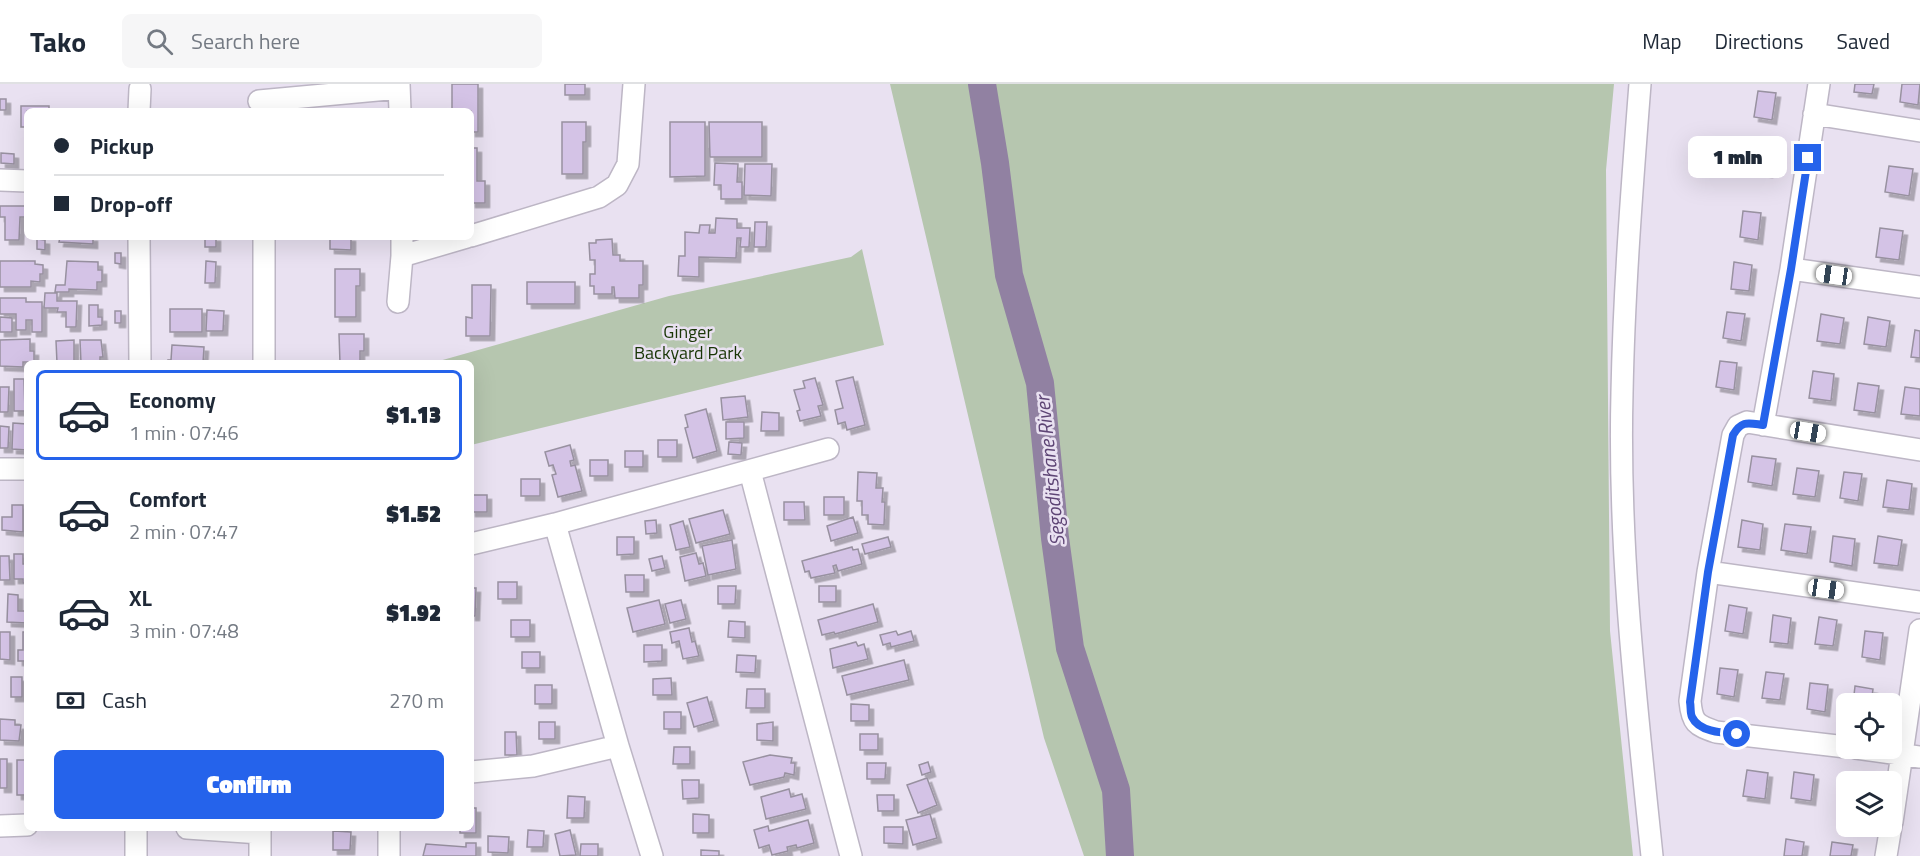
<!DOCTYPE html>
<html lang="en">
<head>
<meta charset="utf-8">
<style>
  body { margin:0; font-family:"Titillium Web",sans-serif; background:#f6f6f7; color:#1f2937; height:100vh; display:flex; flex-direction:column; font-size:22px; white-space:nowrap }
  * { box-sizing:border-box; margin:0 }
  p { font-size:20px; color:#747a83 }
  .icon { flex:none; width:33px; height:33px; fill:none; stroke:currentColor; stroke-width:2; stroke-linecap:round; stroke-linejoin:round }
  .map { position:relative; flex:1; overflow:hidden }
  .drawer { position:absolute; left:24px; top:276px; width:450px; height:471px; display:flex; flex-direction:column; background:#fff; border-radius:9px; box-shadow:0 6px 24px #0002 }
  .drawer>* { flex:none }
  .banner { position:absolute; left:24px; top:24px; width:450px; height:132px; border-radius:9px; box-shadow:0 6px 24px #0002; display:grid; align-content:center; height:132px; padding:0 30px; background:#fff }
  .fabs { position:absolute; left:1836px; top:609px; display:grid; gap:12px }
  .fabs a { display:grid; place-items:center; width:66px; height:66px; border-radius:9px; background:#fff; box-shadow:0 6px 24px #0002; font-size:30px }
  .end { position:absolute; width:27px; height:27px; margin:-14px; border:8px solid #2563eb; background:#fff; box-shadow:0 0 0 3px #fff }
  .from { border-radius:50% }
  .bubble { position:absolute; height:42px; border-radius:9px; background:#fff; box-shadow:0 6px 24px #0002; font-size:20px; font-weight:800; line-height:42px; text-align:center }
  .car { position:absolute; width:18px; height:36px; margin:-18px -9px; border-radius:8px; box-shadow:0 0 4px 2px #0007; background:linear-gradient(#fff 24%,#345 0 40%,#fff 0 76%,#345 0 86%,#fff 0) }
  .banner b { display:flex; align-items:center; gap:21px; height:57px; font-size:22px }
  .banner b+b { border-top:2px solid #e0e1e3 }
  .banner i { width:15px; height:15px; background:#1f2937 }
  ul { padding:10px 0 0; list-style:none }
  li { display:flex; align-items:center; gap:18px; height:90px; margin:0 12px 9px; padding:0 18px; border:3px solid transparent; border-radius:9px }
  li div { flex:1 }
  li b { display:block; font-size:22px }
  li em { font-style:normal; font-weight:800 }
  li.active { border-color:#2563eb }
  li>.icon { width:54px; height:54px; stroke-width:1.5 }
  .pay { display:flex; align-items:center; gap:15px; height:66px; padding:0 30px; font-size:22px }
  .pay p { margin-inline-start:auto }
  .primary-button { display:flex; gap:12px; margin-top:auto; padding:12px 30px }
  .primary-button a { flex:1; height:69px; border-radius:9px; background:#2563eb; color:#fff; font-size:24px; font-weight:800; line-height:69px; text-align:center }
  header { display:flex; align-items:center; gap:36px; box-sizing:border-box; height:84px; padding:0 30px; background:#fff; border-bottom:2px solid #e0e1e3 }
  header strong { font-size:28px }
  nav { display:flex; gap:33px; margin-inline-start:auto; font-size:21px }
  .search { width:420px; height:54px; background:#f6f6f7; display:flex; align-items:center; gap:15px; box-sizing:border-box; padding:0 21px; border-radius:9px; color:#747a83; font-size:22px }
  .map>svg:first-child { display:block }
</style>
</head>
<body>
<header>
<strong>Tako</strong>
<div class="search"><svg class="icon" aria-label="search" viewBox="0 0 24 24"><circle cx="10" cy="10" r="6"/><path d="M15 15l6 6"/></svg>Search here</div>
<nav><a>Map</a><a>Directions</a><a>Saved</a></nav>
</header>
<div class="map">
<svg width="1920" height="772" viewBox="0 0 1920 772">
  <defs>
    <filter id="shadow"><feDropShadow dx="4.5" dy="4.5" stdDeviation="0" flood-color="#0004"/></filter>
  </defs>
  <rect width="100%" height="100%" fill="#e9e1f1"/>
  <path fill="#b6c6af" d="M890,0H1614L1606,86L1610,547L1633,772H1084L1044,654Z
    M862,165L884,261L471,361V279H432L669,212L851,173Z"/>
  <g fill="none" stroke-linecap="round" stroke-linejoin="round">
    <path stroke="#9181a2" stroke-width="28" d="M982,0L995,79L1009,191L1040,299L1055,454L1070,564L1116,706L1120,772"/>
  </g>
  <path fill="#d4c3e6" stroke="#9891a0" stroke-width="1.5" filter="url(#shadow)" d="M452,0H478V48H471V27H452Z
    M565,0H585V11H565Z
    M1855,0H1874L1872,10L1854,8Z
    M1902,0H1920L1918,21L1900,18Z
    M1758,7L1776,9L1772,36L1754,33Z
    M0,15H6V26H0Z
    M21,22H49V27H27V43H21Z
    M562,38H586V58H583V90H562Z
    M670,38H705V92L670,93Z
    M709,38H762V73H710Z
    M1753,60L1771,63L1768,89L1750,86Z
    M471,64H477V97H485V119H471Z
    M1,69L14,70V80L1,79Z
    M715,79L738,80L737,98H742V115H721V101H714Z
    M745,80H772L771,112L744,111Z
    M1889,82L1913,85L1909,112L1885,108Z
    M0,122H27V133H20L19,156H5V133H0Z
    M1743,127L1761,129L1758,156L1740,153Z
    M716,134L737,135V144H750L749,163H740L741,154H737L736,174L699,173V193L678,192L679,172H685V148L699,149L700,141H710L709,149H715Z
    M755,138H767L766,163H754Z
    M1880,144L1903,147L1899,176L1876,173Z
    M60,153H93V160L59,158Z
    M205,153H216V163H205Z
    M330,153H351V166L330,165Z
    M37,155L45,156V166L37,165Z
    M612,155L613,171H620V177H643V201H639V214H615L614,203H612V210H594V202H590V190H595V176H590L589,159H596V156Z
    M115,169H121V180L115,179Z
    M0,177H35V180L43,181V190H40V198L31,197V203H0Z
    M67,177L98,178V186H102V198H97V206L69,205V208H55L56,201H65Z
    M206,177L216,178L215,199H205Z
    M1734,178L1752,181L1749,207L1731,205Z
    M335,185H360V202H356V233H335Z
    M527,198H575V220H527Z
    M472,201H491L490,252H466V233L472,234Z
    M45,209H57V217H77L76,243H66V228H57L58,224H44Z
    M0,214H26V218H42V248H32V236H26V246H16V230H0Z
    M89,221H98V233H102V241L89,242Z
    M170,225H202V248H170Z
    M207,226L224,227L223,247H206Z
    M115,227H121V239H115Z
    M1727,228L1745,230L1741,257L1723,254Z
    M1821,230L1844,234L1840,260L1817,257Z
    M0,233L12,234V248H0Z
    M1868,233L1890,237L1886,263L1864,260Z
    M1915,246L1920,247V274L1911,273Z
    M339,250H364V267H360V279H340Z
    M30,255V267H34V278H23V283L0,282V256Z
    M74,256V279H57L56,257Z
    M80,256H101L103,273H100V279H81Z
    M172,261L204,263L203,279H168V276H171Z
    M1720,277L1737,279L1734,306L1716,303Z
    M1813,287L1834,290L1831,317L1809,314Z
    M853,293L865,341L847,346L845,338L838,340L835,326L843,324L836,297Z
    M815,294L823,321L818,322L821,332L800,337L797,327L800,326L794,306L805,304L803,297Z
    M14,295H24L25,327H14Z
    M1858,299L1879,302L1875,329L1854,326Z
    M0,303H9L8,328H0Z
    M1905,303L1920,305V332L1901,330Z
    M745,312L748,333L723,336L721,314Z
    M706,325L717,367L693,374L685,344L688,343L685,331Z
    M762,328L779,329V347H761Z
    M726,338H744V354L726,355Z
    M13,339L27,340V366L12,365Z
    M0,342L9,343L8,364H0Z
    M658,356H677V373H658Z
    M729,358L742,359L741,371L728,370Z
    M570,361L574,376L570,377L571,382L575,381L582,407L558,413L552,391L556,390L553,381L549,382L545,368Z
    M625,367H643V383H625Z
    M1752,372L1776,375L1772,402L1748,398Z
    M590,376H608V392H590Z
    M1797,384L1819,387L1815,413L1793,410Z
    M858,388L877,389L876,404H883L882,418H885L884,441L868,440V431H862V417H857Z
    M1844,388L1862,390L1858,417L1840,414Z
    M521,395H540V412H521Z
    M1887,396L1912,400L1909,426L1883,423Z
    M471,411H487V428H471Z
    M824,413H844V431H824Z
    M784,418H804L805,436H784Z
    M12,421H23V448L2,446V433H12Z
    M723,426L730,450L696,459L689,435Z
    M853,433L858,449L831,457L827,442Z
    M656,436L657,449L646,450L645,437Z
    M1742,436L1763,440L1760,466L1738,463Z
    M683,437L690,463L676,466L670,441Z
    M1785,440L1811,443L1807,470L1781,466Z
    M1833,452L1855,455L1852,482L1830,478Z
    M1878,452L1902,456L1898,482L1874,479Z
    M617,453H634V470L617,471Z
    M888,453L891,463L865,470L862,460Z
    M732,456L736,485L708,491L702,462Z
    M852,463L853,466L858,465L862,480L838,487L836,481L833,482L835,489L811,494L809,487L805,488L802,477Z
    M696,469L699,480L703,479L706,492L685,497L680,473Z
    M14,470H23V480H27V499H23V495H14Z
    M0,472H9L10,496H0Z
    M662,472L665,484L652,487L649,475Z
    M625,491H644V508H626Z
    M498,498H517V515H498Z
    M718,502H736L735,520H718Z
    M819,502H836V518H819Z
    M471,504H476L475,532H471Z
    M8,510L18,511V527H27V539L7,538Z
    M659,516L665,540L633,548L627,524Z
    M681,516L686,535L670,539L665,520Z
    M873,520L878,538L835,550L834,548L822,551L818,536Z
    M1729,521L1747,524L1743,550L1725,547Z
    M1773,531L1791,534L1788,560L1770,558Z
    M1819,533L1837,536L1833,562L1815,560Z
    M511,536H530V553H511Z
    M729,537L745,538V554L728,553Z
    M689,544L692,558L695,557L699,572L683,575L679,557L672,559L670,548Z
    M896,547L898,551L911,547L914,557L891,563L890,559L883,561L880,551Z
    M1865,547L1883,549L1880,576L1862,573Z
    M0,548H10V576L0,575Z
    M23,548H27V577H18V566H23Z
    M856,558L858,562L864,560L868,575L833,584L830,565Z
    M644,561H662V577L644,578Z
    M522,568H540V584H522Z
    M737,571L756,572L755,589L736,588Z
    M904,576L909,596L847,611L842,592Z
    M1720,584L1738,586L1734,613L1717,610Z
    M1766,588L1784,590L1780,616L1762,614Z
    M11,593H22V613H11Z
    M671,594L672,611H653V595Z
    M1810,599L1828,601L1825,628L1807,625Z
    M535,601H552V620H535Z
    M1855,602L1873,605L1871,620H1853Z
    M747,605H765V624H746Z
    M707,613L714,637L694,643L687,619Z
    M851,620L869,621V637H851Z
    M664,628H681V645H664Z
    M0,635L15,636V641H21L19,657L0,656Z
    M539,638H555V655H539Z
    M773,638V657L757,656V640Z
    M505,648H516L517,671H505Z
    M860,650H878V666H860Z
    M674,663H690V680H673Z
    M770,671L792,674L791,679H795L794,691L785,689L784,693L750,701L743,678Z
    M0,675H7V704H0Z
    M17,676H27V711H17Z
    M928,678L931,688L922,691L919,681Z
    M867,679H886L885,695H867Z
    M1747,686L1768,689L1765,715L1743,712Z
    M1794,688L1814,691L1811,717L1791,714Z
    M927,694L937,721L918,729L907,701Z
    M682,696H699V714L683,715Z
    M1840,701L1846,702V728L1837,727Z
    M789,705L791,713L802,710L806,725L766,735L761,713Z
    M877,711H894V727H878Z
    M568,712L585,713L584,734H567Z
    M471,724H476V749H460V744H471Z
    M693,730L709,731V749H693Z
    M930,730L937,754L913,761L906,736Z
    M808,736L814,759L797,764L796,761L787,763L788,767L772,771L769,761L759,764L754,746L768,742L769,747Z
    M884,743H903V760L884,759Z
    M528,746L544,747L543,763H527Z
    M570,746L576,771L560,772L555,750Z
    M333,747L351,748L350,766H333Z
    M488,752L509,753L508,769L488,768Z
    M1786,755L1804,758L1802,772H1784Z
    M1832,758L1853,761L1851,772H1830Z
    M466,759H476V772H423L426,760L466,763Z
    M581,760H598V772H580Z
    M701,766L719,767V772H701Z"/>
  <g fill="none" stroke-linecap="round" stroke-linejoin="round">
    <g stroke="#bdb6c5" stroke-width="24">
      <path id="minor" d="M399,0L400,27
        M1640,0C1632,103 1624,206 1622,309C1618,464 1636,618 1652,772
        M259,17L399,4
        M139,27L140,5
        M1814,30L1920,47
        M0,96L27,97
        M471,152L599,113L617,101L628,80L634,0
        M139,153L140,279
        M402,172L467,153
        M1791,185L1920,203
        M398,218L402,172V153
        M264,279V153
        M1763,341L1791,185L1819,0
        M0,385H27
        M750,387L851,772
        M555,440L618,662L652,772
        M471,460L555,440L828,365
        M1708,488L1920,518
        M1846,663L1716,648C1696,641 1692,639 1690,617L1708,488L1733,351L1738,342L1747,338L1920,366
        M1856,664L1920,673
        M471,688L533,682L618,662
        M1892,738L1920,546
        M0,742L27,741
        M187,744L260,749
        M136,772V744
        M260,772V744
        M389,772V744
        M1886,772L1891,742"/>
    </g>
    <use href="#minor" stroke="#fff" stroke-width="21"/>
  </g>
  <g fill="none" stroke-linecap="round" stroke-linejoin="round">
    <path stroke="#2563eb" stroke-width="8" d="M1737,650C1723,649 1699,648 1692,633C1690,629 1691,622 1690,618L1708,488L1733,351C1742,336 1748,339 1763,341L1791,185L1808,74"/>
  </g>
  <g text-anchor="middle" stroke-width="5" stroke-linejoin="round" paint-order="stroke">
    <g font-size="18" fill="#193606" stroke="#e9e1f1">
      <text x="688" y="254">Ginger<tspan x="688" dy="21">Backyard Park</tspan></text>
    </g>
    <g font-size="20" font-style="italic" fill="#5d4474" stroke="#e9e1f1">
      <text transform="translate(1050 387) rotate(-96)" y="7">Segoditshane River</text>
    </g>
  </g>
</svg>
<div class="fabs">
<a><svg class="icon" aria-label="locate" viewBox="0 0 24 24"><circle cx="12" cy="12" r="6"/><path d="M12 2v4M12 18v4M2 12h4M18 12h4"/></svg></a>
<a><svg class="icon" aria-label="layers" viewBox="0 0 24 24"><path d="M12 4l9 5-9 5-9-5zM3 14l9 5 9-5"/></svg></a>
</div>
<i class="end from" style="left:1737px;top:650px"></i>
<i class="end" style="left:1808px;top:74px"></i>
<div class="bubble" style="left:1688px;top:52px;width:99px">1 min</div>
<i class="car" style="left:1834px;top:191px;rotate:278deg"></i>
<i class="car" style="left:1808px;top:348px;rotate:99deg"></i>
<i class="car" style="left:1826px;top:505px;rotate:98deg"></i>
<div class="banner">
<b><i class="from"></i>Pickup</b>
<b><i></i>Drop-off</b>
</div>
<section class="drawer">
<ul>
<li class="active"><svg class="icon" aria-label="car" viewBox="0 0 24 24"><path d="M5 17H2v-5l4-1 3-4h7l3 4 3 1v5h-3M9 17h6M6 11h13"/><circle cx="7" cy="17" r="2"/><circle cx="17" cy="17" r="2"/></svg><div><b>Economy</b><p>1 min · 07:46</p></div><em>$1.13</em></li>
<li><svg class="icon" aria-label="car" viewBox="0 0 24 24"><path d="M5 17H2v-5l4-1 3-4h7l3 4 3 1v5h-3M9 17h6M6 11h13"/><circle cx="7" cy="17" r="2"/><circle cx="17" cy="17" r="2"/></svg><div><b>Comfort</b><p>2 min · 07:47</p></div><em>$1.52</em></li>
<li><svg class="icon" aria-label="car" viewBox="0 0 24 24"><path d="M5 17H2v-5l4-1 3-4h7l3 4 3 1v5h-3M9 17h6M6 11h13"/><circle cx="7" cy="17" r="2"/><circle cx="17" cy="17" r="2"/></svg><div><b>XL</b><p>3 min · 07:48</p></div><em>$1.92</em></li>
</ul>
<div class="pay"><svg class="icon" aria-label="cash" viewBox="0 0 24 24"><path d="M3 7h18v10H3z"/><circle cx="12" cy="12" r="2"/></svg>Cash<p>270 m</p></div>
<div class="primary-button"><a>Confirm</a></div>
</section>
</div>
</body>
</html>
